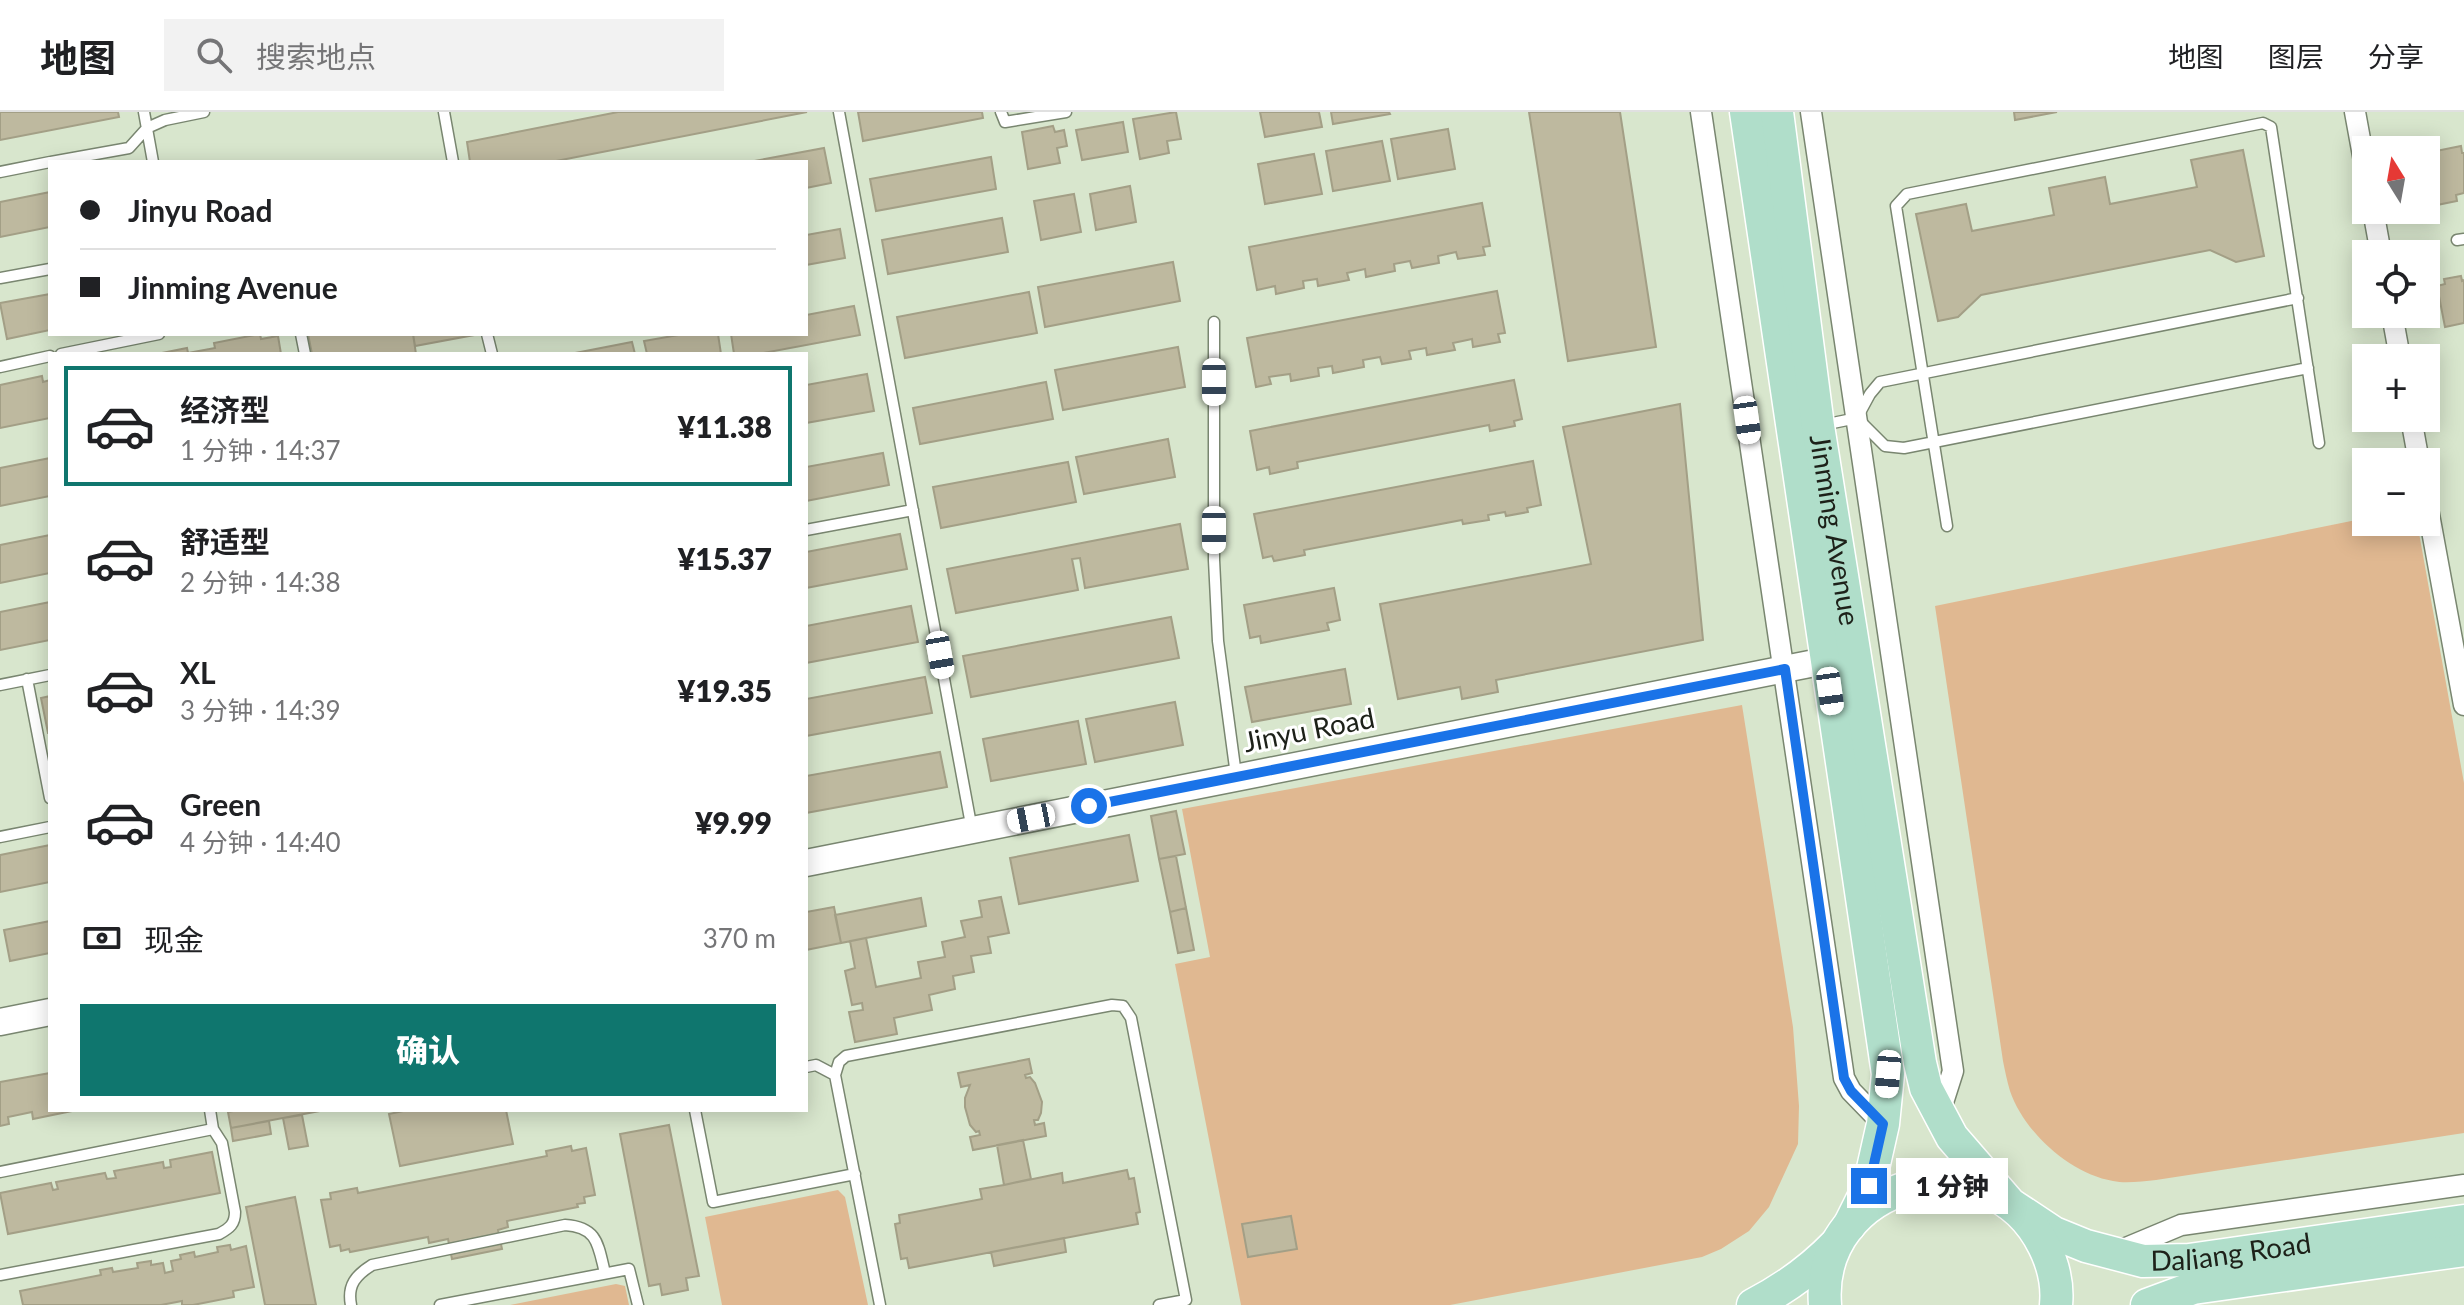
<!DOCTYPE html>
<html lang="zh">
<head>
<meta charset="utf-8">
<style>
  body { margin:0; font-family:Lato,"Noto Sans SC",sans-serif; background:#f2f2f2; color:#202124; height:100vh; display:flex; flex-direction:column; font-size:30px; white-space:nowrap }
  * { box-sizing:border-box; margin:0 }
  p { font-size:26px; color:#757577 }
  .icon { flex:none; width:44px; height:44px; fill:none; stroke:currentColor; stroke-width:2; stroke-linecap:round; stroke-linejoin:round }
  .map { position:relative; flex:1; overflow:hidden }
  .drawer { position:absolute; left:48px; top:240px; width:760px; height:760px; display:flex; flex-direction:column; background:#fff; border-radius:0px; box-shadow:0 4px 20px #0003 }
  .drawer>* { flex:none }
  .guide { position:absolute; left:48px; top:48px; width:760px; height:176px; border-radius:0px; box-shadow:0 4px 20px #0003; display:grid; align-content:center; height:176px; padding:0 32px; background:#fff }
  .needle { width:52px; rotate:349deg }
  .buttons { position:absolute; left:2352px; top:24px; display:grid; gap:16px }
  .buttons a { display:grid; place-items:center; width:88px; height:88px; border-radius:0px; background:#fff; box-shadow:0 4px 20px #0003; font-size:40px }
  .end { position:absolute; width:36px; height:36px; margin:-18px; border:10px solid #1a73e8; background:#fff; box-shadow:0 0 0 4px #fff }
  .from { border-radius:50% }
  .bubble { position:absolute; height:56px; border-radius:0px; background:#fff; box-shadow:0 4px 20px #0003; font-size:26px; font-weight:800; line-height:56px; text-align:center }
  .car { position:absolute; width:24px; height:48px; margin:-24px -12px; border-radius:10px; box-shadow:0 0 6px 2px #0007; background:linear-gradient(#fff 24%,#345 0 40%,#fff 0 76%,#345 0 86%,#fff 0) }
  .guide b { display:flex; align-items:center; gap:28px; height:76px; font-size:30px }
  .guide b+b { border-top:2px solid #e0e0e0 }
  .guide i { width:20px; height:20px; background:#202124 }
  ul { padding:14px 0 0; list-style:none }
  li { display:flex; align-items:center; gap:24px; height:120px; margin:0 16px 12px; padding:0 16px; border:4px solid transparent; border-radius:0px }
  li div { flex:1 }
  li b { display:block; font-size:30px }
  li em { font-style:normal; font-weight:800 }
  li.selected { border-color:#0f766e }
  li>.icon { width:72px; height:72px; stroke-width:1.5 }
  .pay { display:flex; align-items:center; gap:20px; height:88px; padding:0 32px; font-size:30px }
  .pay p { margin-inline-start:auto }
  .cta { display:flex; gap:16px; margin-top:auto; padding:16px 32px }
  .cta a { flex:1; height:92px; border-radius:0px; background:#0f766e; color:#fff; font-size:32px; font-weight:800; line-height:92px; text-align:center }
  header { display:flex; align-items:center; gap:48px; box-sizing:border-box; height:112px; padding:0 40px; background:#fff; border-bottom:2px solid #e0e0e0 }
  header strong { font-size:38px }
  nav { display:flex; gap:44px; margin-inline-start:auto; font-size:28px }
  .search { width:560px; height:72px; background:#f2f2f2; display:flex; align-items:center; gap:20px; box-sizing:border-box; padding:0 28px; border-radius:0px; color:#757577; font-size:30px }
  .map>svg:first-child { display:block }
</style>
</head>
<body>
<header>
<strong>地图</strong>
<div class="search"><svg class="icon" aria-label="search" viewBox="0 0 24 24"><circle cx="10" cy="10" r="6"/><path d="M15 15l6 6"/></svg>搜索地点</div>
<nav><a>地图</a><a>图层</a><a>分享</a></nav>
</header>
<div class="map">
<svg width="2464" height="1193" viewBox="0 0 2464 1193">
  <rect width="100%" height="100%" fill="#d8e6cd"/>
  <path fill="#e0b891" d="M2366,406V410H2417L2464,671V1021L2156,1068C2143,1069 2126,1072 2113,1069C2070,1062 2024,1020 2010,979C2007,969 2005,959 2003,949L1935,494Z
    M1742,593L1793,915L1799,994L1798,1032L1769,1095L1749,1119L1721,1137L1702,1145L1450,1193H1241L1175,852L1210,845L1182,697Z
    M838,1078L845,1085L868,1193H722L705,1105Z
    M616,1172L625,1174L629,1193H510Z"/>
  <path fill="#beb99f" stroke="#a39f86" stroke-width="2" d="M0,0H118L119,5L0,28Z
    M618,0H807L551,50H470L467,30Z
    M858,0H982L983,6L863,29Z
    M1176,0L1181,27L1167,29L1169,41L1140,47L1133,7Z
    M1260,0H1319L1322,15L1265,25Z
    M1331,0H1389L1390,2L1333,12Z
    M1529,0H1620L1656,235L1568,249Z
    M2014,0H2057L2015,8Z
    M1123,10L1128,40L1082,48L1076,18Z
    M1053,14L1055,20L1064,18L1067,34L1057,36L1060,51L1028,57L1022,20Z
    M1448,17L1455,57L1398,67L1391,27Z
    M1382,29L1390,69L1333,79L1326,39Z
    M2461,34L2462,41H2464V81L2456,83L2457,89L2437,93L2436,87L2426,89V41Z
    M824,36L831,71L806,76V50H749Z
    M2243,38L2264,144L2236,150L2210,138L1981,183L1958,205L1938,209L1916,102L1966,92L1972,119L2054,103L2049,76L2105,65L2110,92L2197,75L2191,48Z
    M1314,42L1322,82L1265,92L1258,52Z
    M991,45L996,77L876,99L870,67Z
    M1130,74L1136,110L1096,118L1090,82Z
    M50,80V115L0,125V90Z
    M1074,82L1081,120L1041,128L1034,89Z
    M1482,91L1490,134L1483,135L1485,143L1458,147L1456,140L1438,144L1439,151L1412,156L1410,149L1394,152L1395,159L1366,165L1365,157L1347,161L1349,168L1318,174L1317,167L1303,169L1304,176L1276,182L1275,174L1257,178L1249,135Z
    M1002,106L1008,140L888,162L882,128Z
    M840,117L845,146L806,153V123Z
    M1173,150L1180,189L1045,215L1038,175Z
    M2461,164L2462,169L2464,168V211L2445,215L2437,174L2445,172L2444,167Z
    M1497,179L1505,221L1498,222L1500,230L1473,235L1472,227L1453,231L1455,238L1427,243L1426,236L1409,239L1411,247L1382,252L1380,245L1363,248L1364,255L1333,261L1332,254L1318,256L1319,264L1291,269L1290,262L1269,265L1271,272L1256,275L1247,226Z
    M1029,180L1037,221L905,246L897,205Z
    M50,182V218L7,227L0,191Z
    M854,194L860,223L758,242H734L731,222H806V203Z
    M260,222L261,227L278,224L281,242H157L187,236L188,241L215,236L214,231Z
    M308,222H413L416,242H312Z
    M413,222H473L474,223L415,234Z
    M684,222H718L721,242H647L644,229Z
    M632,230L635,242H570Z
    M1178,235L1185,275L1063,298L1055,258Z
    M867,262L874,299L806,311V273Z
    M42,264L43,270L50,268V306L0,316V273Z
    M1514,268L1522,307L1514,309L1515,314L1490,319L1489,313L1297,350L1298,356L1270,362L1269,355L1257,358L1250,319Z
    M1046,270L1053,307L920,332L913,296Z
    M1680,292L1703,528L1496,568L1498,580L1462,587L1460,575L1398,587L1380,492L1591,452L1563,315Z
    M1168,327L1175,365L1084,382L1076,345Z
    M883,341L889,373L806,389V355Z
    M50,346V384L0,394V356Z
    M1533,349L1541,393L1527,396L1528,400L1506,404L1505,400L1488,403L1489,408L1463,412L1462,408L1304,438L1305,443L1274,449L1272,444L1263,446L1254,402Z
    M1068,350L1076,390L941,416L933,375Z
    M1180,412L1188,457L1085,476L1080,446L1072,447L1078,478L956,501L947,457Z
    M900,422L907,457L806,476V440Z
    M50,423V461L0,471V433Z
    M1334,476L1340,508L1327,511L1329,518L1261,531L1260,524L1250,526L1244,493Z
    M50,490V528L0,538V500Z
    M911,494L918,530L806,551V514Z
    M1171,505L1179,546L971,585L963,544Z
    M1345,557L1351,592L1252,610L1245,575Z
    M925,565L932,601L806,624V587Z
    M50,584V621H48L41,586Z
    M1175,590L1183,633L1095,650L1086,607Z
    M1078,609L1086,652L991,669L983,627Z
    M940,640L947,675L806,701V664Z
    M1176,699L1185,742L1159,747L1151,704Z
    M1129,723L1138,769L1019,792L1010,746Z
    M50,733V770L0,780V743Z
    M1176,744L1186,796L1170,800L1159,747Z
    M1001,785L1009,821L988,825L991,841L971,844L974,860L953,864L955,877L929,883L932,898L894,906L897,922L855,930L849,900L863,898L862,891L852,893L845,859L855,856L850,829L866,826L876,875L921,866L918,850L945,845L942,830L965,825L961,809L982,805L979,789Z
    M921,786L926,814L841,831L835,803Z
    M834,795L841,831L806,838V800Z
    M1186,796L1194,838L1178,841L1170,800Z
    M50,809V841L10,849L4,818Z
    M1029,947L1032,961L1025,963L1026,966L1030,965L1035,971L1042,990L1041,1001L1038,1008H1034L1035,1013L1044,1011L1046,1024L973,1038L970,1025L980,1023L979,1019L976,1020L970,1013L965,995V986L970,973L961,975L958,961Z
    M50,961V998L72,999L33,1007L32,1000L8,1005L9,1012L0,1014V970Z
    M238,998H325L231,1016L228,1000Z
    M408,998H506L513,1032L400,1054L389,1002Z
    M302,1003L308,1034L289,1037L283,1006Z
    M269,1009L271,1022L233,1029L231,1016Z
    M669,1013L699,1164L686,1166L688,1178L662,1183L660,1172L649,1174L620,1022Z
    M1023,1028L1031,1067L1004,1073L997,1033Z
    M571,1034L572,1039L586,1036L595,1083L584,1085L585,1091L577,1092L578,1095L507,1109L508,1115L498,1118L502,1137L452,1147L448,1127L429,1131L428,1125L350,1140L349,1137L341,1139L340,1133L330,1135L321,1088L331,1087L330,1081L357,1076L358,1081L547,1044L546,1039Z
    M212,1040L220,1081L8,1122L0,1081L51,1071L53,1078L58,1077L56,1070L105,1061L107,1067L116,1066L114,1059L163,1050L164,1056L171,1055L170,1048Z
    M1127,1058L1129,1067L1134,1066L1140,1100L1136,1101L1138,1112L909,1156L907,1146L901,1147L895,1112L900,1111L899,1103L982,1087L980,1077L1004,1073L1062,1061L1063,1071Z
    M295,1085L316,1193H265L246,1095Z
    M1291,1104L1297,1137L1248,1145L1242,1112Z
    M1064,1126L1066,1140L994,1154L991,1140Z
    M230,1133L231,1138L246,1134L254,1175L233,1179L234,1185L193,1193H182V1189L161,1193H23L20,1179L101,1163L100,1158L112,1156L113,1160L138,1156L137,1151L151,1149V1153L163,1151L165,1161L173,1159L171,1149L181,1147L180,1143L194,1140L195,1145L218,1140L217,1135Z"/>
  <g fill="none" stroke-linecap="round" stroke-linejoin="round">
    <g stroke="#798670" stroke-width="13">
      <path id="service" d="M144,0L153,50
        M444,0L453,50
        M839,0L972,718
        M1001,0L1005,10L1066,0
        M51,50L129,36L147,16L165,8L204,0
        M0,60L50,50
        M2457,128L2464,127
        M0,166L50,157
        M2298,186L1880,270L1870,282L1857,306L1885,334L1904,336L2308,256
        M1214,210V448L1218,529L1236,663
        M301,222L305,242
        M487,222L492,242
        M61,242L159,222
        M0,255L50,244
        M1823,313L1857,306
        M1947,414L1896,94L1907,82L2263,11L2271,15L2319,331
        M806,418L913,398
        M27,567L50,686
        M0,573L50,563
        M0,725L50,715
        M806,955L816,953L835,963
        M695,998L713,1090L855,1062
        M0,1060L213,1017
        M0,1163L219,1122C230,1116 235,1112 235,1100L222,1031L213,1017L210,998
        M351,1193C347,1173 356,1163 372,1153L565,1113C598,1115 598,1133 605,1161
        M440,1193L629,1157L638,1193
        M880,1193L835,963L839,950L846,944L1112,893L1123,894L1131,906L1186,1188L1159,1193"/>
    </g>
    <g stroke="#798670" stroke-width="23">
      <path id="minor" d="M1701,0L1844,966L1851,979L1883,1012
        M1811,0L1953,959L1939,1003
        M2355,0L2366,60
        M2373,98L2381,142
        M2392,202L2400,246
        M2411,306L2419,350
        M2426,386L2464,593
        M2114,1141L2181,1113L2464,1073"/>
    </g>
    <g stroke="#798670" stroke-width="29">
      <path id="tertiary" d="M806,751L1825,549
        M0,910L50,900"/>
    </g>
    <g stroke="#fff" stroke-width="35">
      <g id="primary">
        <path d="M1746,0L1888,962L1883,1012L1869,1074L1849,1114"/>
        <path id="s1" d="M1777,0L1818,314L1920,951L1926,976L1952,1025L2010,1092L2054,1121L2086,1134L2143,1149L2189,1148L2464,1109"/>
        <path d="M1753,1193C1784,1177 1811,1158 1836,1132"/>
        <path d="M1825,1193C1815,1069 1989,1022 2044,1134C2053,1152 2058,1173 2056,1193"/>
        <path d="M2147,1193L2193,1176L2464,1138"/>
      </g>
    </g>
    <use href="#service" stroke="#fff" stroke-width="10"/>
    <use href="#minor" stroke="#fff" stroke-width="20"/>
    <use href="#tertiary" stroke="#fff" stroke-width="26"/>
    <use href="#primary" stroke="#b0deca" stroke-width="32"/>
  </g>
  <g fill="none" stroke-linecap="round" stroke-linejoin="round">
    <path stroke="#1a73e8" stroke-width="10" d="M1089,694L1785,557L1844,966L1851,979L1883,1012L1869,1074"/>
  </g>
  <g text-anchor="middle" stroke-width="6" stroke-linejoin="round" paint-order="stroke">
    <g font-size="28" fill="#1d2119" stroke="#fff">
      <text dy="10" stroke="none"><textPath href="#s1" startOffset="422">Jinming Avenue</textPath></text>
      <text transform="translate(1309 618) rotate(-11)" y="10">Jinyu Road</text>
      <text dy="10" stroke="none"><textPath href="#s1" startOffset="1366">Daliang Road</textPath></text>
    </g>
  </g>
</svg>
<div class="buttons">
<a><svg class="needle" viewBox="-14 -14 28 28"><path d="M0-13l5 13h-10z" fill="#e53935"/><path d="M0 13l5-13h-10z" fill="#757577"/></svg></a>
<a><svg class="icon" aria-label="locate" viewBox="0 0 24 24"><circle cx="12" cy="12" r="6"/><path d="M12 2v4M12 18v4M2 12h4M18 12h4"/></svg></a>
<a>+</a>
<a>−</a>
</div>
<i class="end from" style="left:1089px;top:694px"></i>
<i class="end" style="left:1869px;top:1074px"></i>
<div class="bubble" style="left:1896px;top:1046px;width:112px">1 分钟</div>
<i class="car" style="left:1214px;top:270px;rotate:180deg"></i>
<i class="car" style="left:1747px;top:308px;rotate:172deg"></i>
<i class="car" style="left:1214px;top:418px;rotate:180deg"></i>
<i class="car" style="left:940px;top:543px;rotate:170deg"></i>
<i class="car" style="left:1830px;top:579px;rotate:172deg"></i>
<i class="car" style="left:1031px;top:706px;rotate:259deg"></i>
<i class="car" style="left:1888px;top:962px;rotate:185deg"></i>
<div class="guide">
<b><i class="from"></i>Jinyu Road</b>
<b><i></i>Jinming Avenue</b>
</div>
<section class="drawer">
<ul>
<li class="selected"><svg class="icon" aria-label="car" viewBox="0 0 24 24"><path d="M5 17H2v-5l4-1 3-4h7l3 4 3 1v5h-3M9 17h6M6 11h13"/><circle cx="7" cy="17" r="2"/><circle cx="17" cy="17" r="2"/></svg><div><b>经济型</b><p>1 分钟 · 14:37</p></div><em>¥11.38</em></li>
<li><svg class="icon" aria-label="car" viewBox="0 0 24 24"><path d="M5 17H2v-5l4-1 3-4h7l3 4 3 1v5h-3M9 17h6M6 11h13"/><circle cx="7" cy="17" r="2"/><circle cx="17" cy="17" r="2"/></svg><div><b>舒适型</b><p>2 分钟 · 14:38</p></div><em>¥15.37</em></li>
<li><svg class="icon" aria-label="car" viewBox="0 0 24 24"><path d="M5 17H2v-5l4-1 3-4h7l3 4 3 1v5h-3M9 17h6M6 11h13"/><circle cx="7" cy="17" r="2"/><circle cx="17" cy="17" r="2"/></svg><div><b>XL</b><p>3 分钟 · 14:39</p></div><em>¥19.35</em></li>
<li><svg class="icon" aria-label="car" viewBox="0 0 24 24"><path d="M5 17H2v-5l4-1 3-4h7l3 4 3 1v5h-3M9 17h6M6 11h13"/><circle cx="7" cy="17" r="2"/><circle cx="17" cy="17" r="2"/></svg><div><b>Green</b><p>4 分钟 · 14:40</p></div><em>¥9.99</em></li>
</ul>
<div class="pay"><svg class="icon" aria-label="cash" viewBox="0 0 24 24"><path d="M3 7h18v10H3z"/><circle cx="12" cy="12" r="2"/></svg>现金<p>370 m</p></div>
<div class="cta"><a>确认</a></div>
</section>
</div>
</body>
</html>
